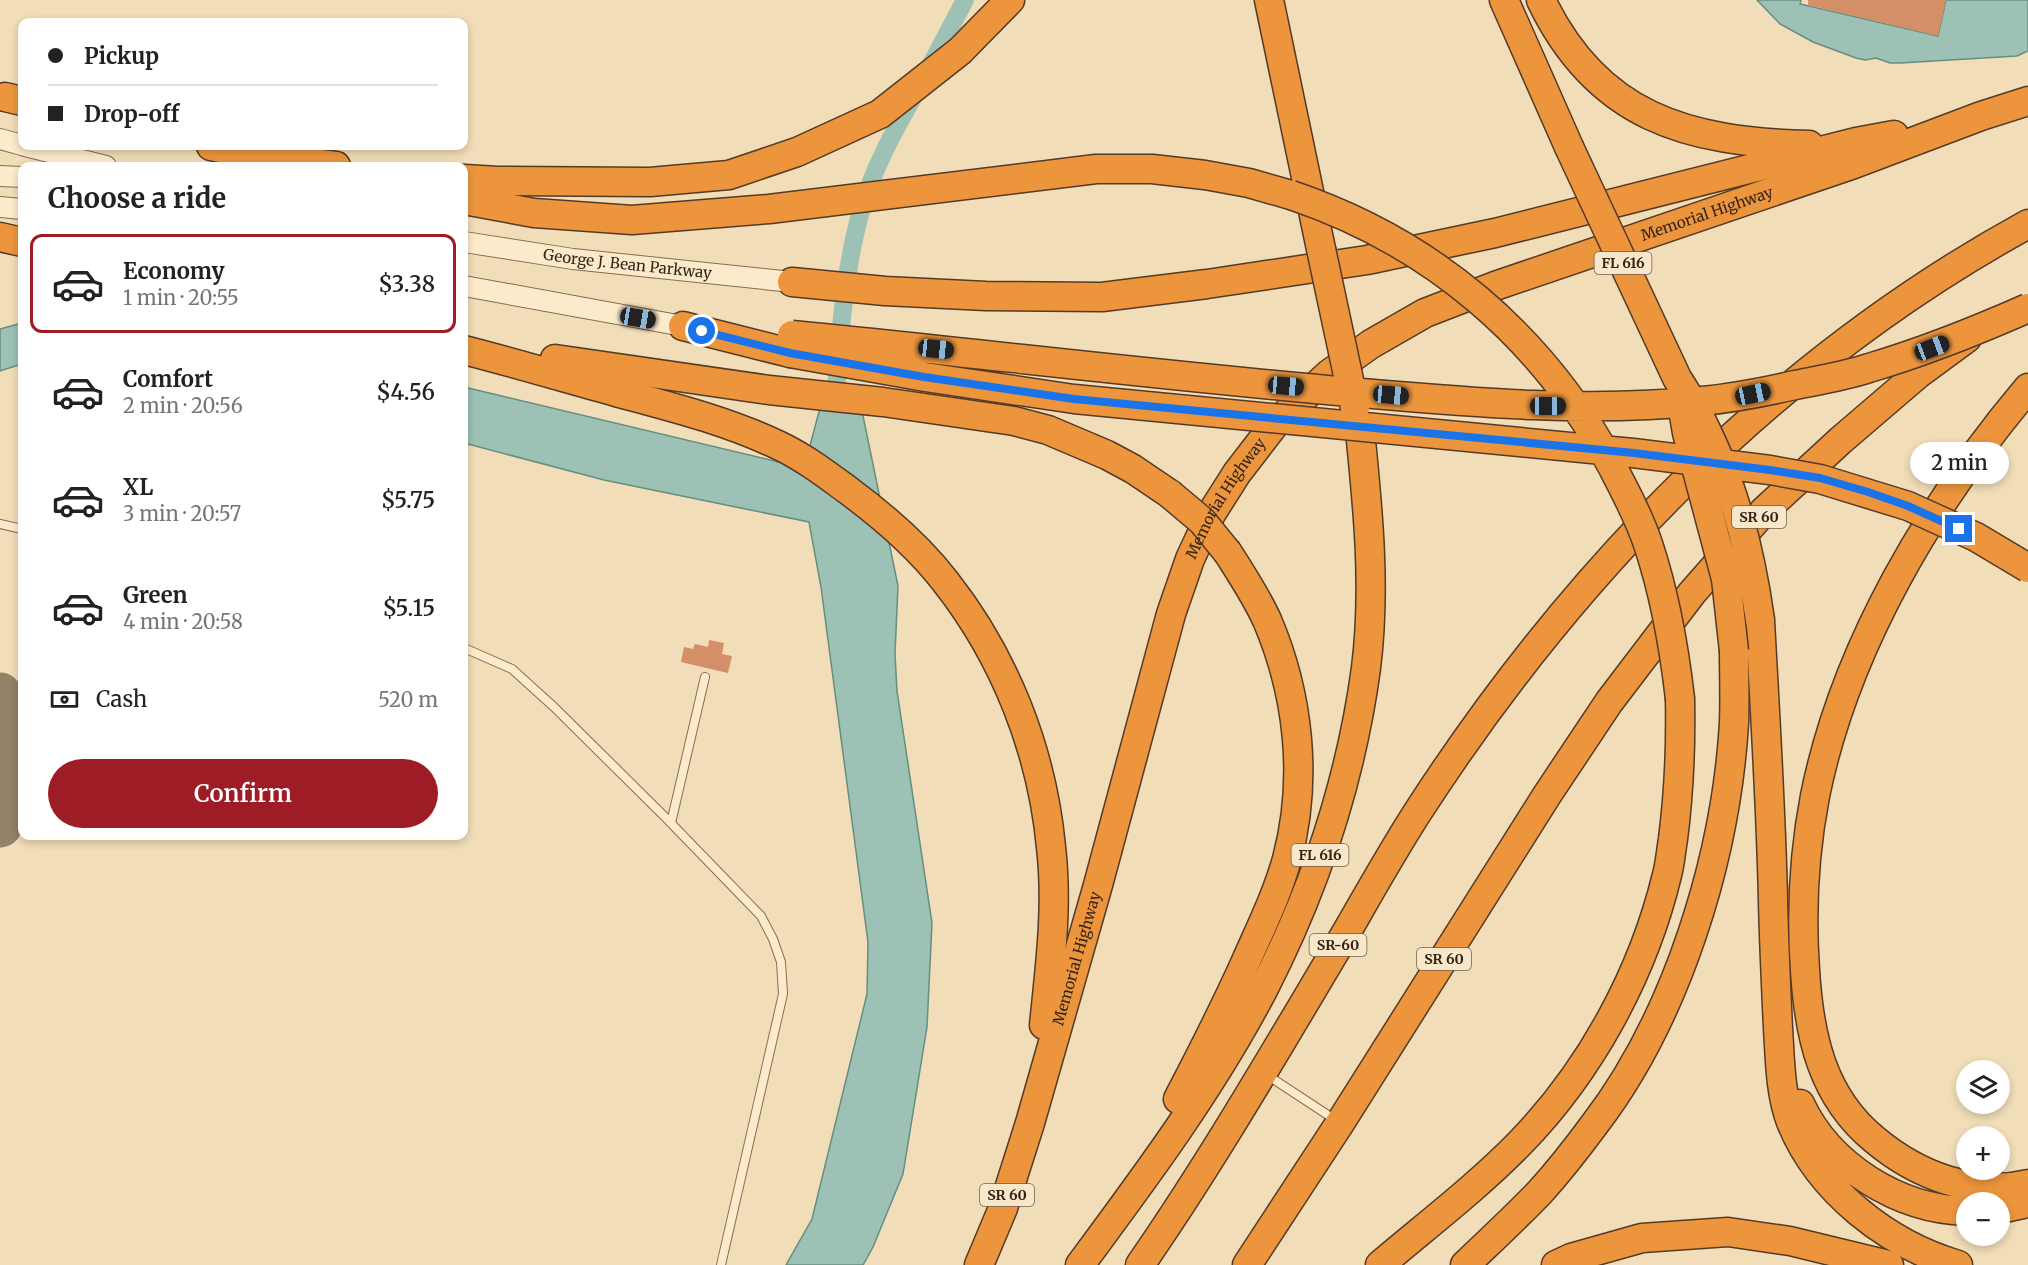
<!DOCTYPE html>
<html lang="en">
<head>
<meta charset="utf-8">
<style>
  body { margin:0; font-family:Merriweather,serif; background:#f6f6f6; color:#222; height:100vh; display:flex; flex-direction:column; font-size:22px; white-space:nowrap }
  * { box-sizing:border-box; margin:0 }
  p { font-size:20px; color:#767676 }
  .icon { flex:none; width:33px; height:33px; fill:none; stroke:currentColor; stroke-width:2; stroke-linecap:round; stroke-linejoin:round }
  .map { position:relative; flex:1; overflow:hidden }
  .panel { position:absolute; left:18px; top:162px; width:450px; height:678px; display:flex; flex-direction:column; background:#fff; border-radius:12px; box-shadow:0 3px 9px #0003 }
  .panel>* { flex:none }
  .banner { position:absolute; left:18px; top:18px; width:450px; height:132px; border-radius:12px; box-shadow:0 3px 9px #0003; display:grid; align-content:center; height:132px; padding:0 30px; background:#fff }
  .fabs { position:absolute; left:1956px; top:1060px; display:grid; gap:12px }
  .fabs a { display:grid; place-items:center; width:54px; height:54px; border-radius:50%; background:#fff; box-shadow:0 3px 9px #0003; font-size:30px }
  .end { position:absolute; width:27px; height:27px; margin:-14px; border:8px solid #1a73e8; background:#fff; box-shadow:0 0 0 3px #fff }
  .from { border-radius:50% }
  .bubble { position:absolute; height:42px; border-radius:21px; background:#fff; box-shadow:0 3px 9px #0003; font-size:20px; font-weight:600; line-height:42px; text-align:center }
  .car { position:absolute; width:18px; height:36px; margin:-18px -9px; border-radius:8px; box-shadow:0 0 4px 2px #0007; background:linear-gradient(#222 24%,#8ab4d8 0 40%,#222 0 76%,#8ab4d8 0 86%,#222 0) }
  .banner b { display:flex; align-items:center; gap:21px; height:57px; font-size:22px }
  .banner b+b { border-top:2px solid #e0e0e0 }
  .banner i { width:15px; height:15px; background:#222 }
  ul { padding:0; list-style:none }
  li { display:flex; align-items:center; gap:18px; height:99px; margin:0 12px 9px; padding:0 18px; border:3px solid transparent; border-radius:12px }
  li div { flex:1 }
  li b { display:block; font-size:22px }
  li em { font-style:normal; font-weight:600 }
  li.selected { border-color:#9d1c25 }
  li>.icon { width:54px; height:54px; stroke-width:1.5 }
  h2 { padding:0 30px; font-size:27px; line-height:72px }
  .pay { display:flex; align-items:center; gap:15px; height:66px; padding:0 30px; font-size:22px }
  .pay p { margin-inline-start:auto }
  .cta { display:flex; gap:12px; margin-top:auto; padding:12px 30px }
  .cta a { flex:1; height:69px; border-radius:36px; background:#9d1c25; color:#fff; font-size:24px; font-weight:600; line-height:69px; text-align:center }
  .map>svg:first-child { display:block }
</style>
</head>
<body>
<div class="map">
<svg width="2028" height="1265" viewBox="0 0 2028 1265">
  <rect width="100%" height="100%" fill="#f1ddb7"/>
  <path fill="#9dc1b4" stroke="#658e81" stroke-width="1.5" d="M1757,0H1801L1800,4L1938,36L1946,0H2028V51L2017,56L1900,63H1890L1876,58L1865,60L1856,58L1813,42L1780,24Z
    M22,323V364L0,371V329Z
    M464,387L804,468L824,393L862,411L898,586L895,654L897,691L932,923L927,1027L903,1174L873,1247L863,1265H786L812,1219L867,994L868,942L821,587L809,522L604,480L464,443Z"/>
  <g fill="none" stroke-linecap="round" stroke-linejoin="round">
    <path stroke="#9dc1b4" stroke-width="18" d="M928,70L965,0
      M835,406C839,344 844,270 861,211C873,169 894,131 915,94"/>
    <path stroke="#938168" stroke-width="45" d="M0,695C24,742 13,777 0,825"/>
  </g>
  <path fill="#d48f69" d="M1808,0H1946L1938,36L1808,5Z
    M709,640L724,643L722,654L732,656L728,673L681,662L684,647L693,649L695,644L708,647Z"/>
  <g fill="none" stroke-linecap="round" stroke-linejoin="round">
    <g stroke="#886c52" stroke-width="10">
      <path id="service" d="M0,524L22,529
        M464,648L512,669L554,707L665,817L761,916L773,939L781,962L783,994L721,1265
        M671,823L705,677
        M1267,1075L1334,1119"/>
    </g>
    <g stroke="#886c52" stroke-width="22">
      <g id="tertiary">
        <path d="M0,139L22,145"/>
        <path d="M25,146L106,166"/>
        <path d="M0,176L22,177"/>
        <path d="M0,207L22,209"/>
        <path id="s1" d="M464,242L573,259L792,282"/>
        <path d="M464,286L683,326"/>
      </g>
    </g>
    <g stroke="#553a27" stroke-width="31">
      <g id="motorway">
        <path d="M1269,0L1321,249"/>
        <path d="M1504,0L1569,147"/>
        <path d="M1541,0C1597,117 1687,142 1809,145"/>
        <path d="M5,97L22,101"/>
        <path d="M211,146L307,166"/>
        <path d="M288,160L336,166"/>
        <path d="M464,179L498,181L650,182L729,175L797,152L880,114L960,51L1010,0"/>
        <path d="M464,200L534,213L632,220L769,209L1096,169H1152L1205,175L1249,183L1291,195"/>
        <path d="M0,237L22,242"/>
        <path d="M792,282L885,291L986,296L1102,297L1207,284L1367,260L1495,233L1856,142L1894,135"/>
        <path d="M683,326L790,353"/>
        <path d="M464,350C515,363 565,378 616,392C672,407 728,421 780,446C805,458 827,475 849,491C884,517 918,546 945,581C1005,657 1042,751 1051,847C1058,907 1050,966 1044,1025"/>
        <path d="M555,359L769,390L883,402L1014,421L1048,430L1107,455L1133,469L1170,494"/>
        <path d="M2028,388C1931,503 1845,647 1815,796C1804,853 1801,913 1805,970C1809,1036 1822,1097 1875,1140C1917,1175 1973,1197 2028,1184"/>
        <path d="M1760,620C1765,714 1771,807 1773,901C1774,943 1776,986 1778,1028C1780,1059 1780,1093 1791,1122C1819,1191 1887,1244 1958,1265"/>
        <path d="M1178,1099C1202,1053 1225,1008 1246,961C1261,927 1277,895 1287,859C1308,780 1299,695 1267,620C1256,596 1242,575 1228,553"/>
        <path d="M1800,1104C1829,1166 1898,1209 1966,1211"/>
        <path d="M2000,1209L2028,1203"/>
        <path id="s2" d="M979,1265L1003,1208L1030,1123L1098,885L1171,614L1190,559L1211,514L1237,473L1274,425L1329,374L1371,344L1425,313L1495,286L1854,164L1981,116L2028,101"/>
        <path d="M1080,1265C1146,1176 1213,1086 1264,988C1315,888 1351,779 1366,668C1376,589 1368,509 1360,431"/>
        <path d="M1140,1265C1214,1158 1279,1045 1346,933C1369,893 1392,852 1417,813C1572,573 1776,362 2028,224"/>
        <path d="M1247,1265L1340,1123L1547,795L1609,702L1692,593L1764,511L1841,440L1918,374L1967,338"/>
        <path d="M1380,1265C1427,1225 1477,1187 1520,1143C1591,1070 1643,974 1667,875C1670,864 1671,851 1673,839C1679,792 1681,747 1680,699"/>
        <path d="M1465,1265C1490,1241 1516,1217 1540,1192C1559,1171 1577,1148 1594,1125C1677,1017 1726,858 1734,723C1735,699 1734,675 1734,651"/>
        <path d="M1556,1265L1571,1258L1642,1238L1728,1232L1790,1241L1889,1265"/>
      </g>
    </g>
    <use href="#service" stroke="#fcebcb" stroke-width="8"/>
    <use href="#tertiary" stroke="#fcebcb" stroke-width="20"/>
    <use href="#motorway" stroke="#ec953d" stroke-width="28"/>
    <g stroke="#553a27" stroke-width="31" stroke-linecap="butt">
      <path id="motorway-bridge" d="M1569,147L1677,378C1725,452 1748,534 1760,620
        M1291,195C1431,242 1542,336 1612,466C1625,491 1639,517 1648,544C1665,595 1674,646 1680,699
        M1321,249L1355,408
        M792,335C978,353 1164,376 1350,392C1467,402 1584,413 1702,401C1734,398 1764,392 1795,385C1820,380 1845,376 1869,368C1923,352 1976,331 2028,308
        M790,353L925,377L1074,399L1633,453L1770,470L1820,479L1908,506L1976,537L2028,568
        M1681,398L1687,433L1726,579L1734,651
        M1170,494L1202,521L1228,553"/>
    </g>
    <use href="#motorway-bridge" stroke="#ec953d" stroke-width="28"/>
  </g>
  <g fill="none" stroke-linecap="round" stroke-linejoin="round">
    <path stroke="#1a73e8" stroke-width="8" d="M702,331L790,353L924,377L1074,399L1634,453L1770,470L1820,478L1868,492L1908,506L1959,529"/>
  </g>
  <g text-anchor="middle" stroke-width="5" stroke-linejoin="round" paint-order="stroke">
    <g fill="#f8e7c8" stroke="#705f4d" stroke-width="1.5">
      <rect x="1594.5" y="252" width="57" height="22" rx="4.5"/>
      <rect x="1732" y="506" width="54" height="22" rx="4.5"/>
      <rect x="1291.5" y="844" width="57" height="22" rx="4.5"/>
      <rect x="1309.5" y="934" width="57" height="22" rx="4.5"/>
      <rect x="1417" y="948" width="54" height="22" rx="4.5"/>
      <rect x="980" y="1184" width="54" height="22" rx="4.5"/>
    </g>
    <g font-size="14" font-weight="bold" fill="#352518">
      <text x="1623" y="268">FL 616</text>
      <text x="1759" y="522">SR 60</text>
      <text x="1320" y="860">FL 616</text>
      <text x="1338" y="950">SR-60</text>
      <text x="1444" y="964">SR 60</text>
      <text x="1007" y="1200">SR 60</text>
    </g>
    <g font-size="15" fill="#352518" stroke="#f8e7c8">
      <text dy="5" stroke="none"><textPath href="#s2" startOffset="1384">Memorial Highway</textPath></text>
      <text dy="5" stroke="none"><textPath href="#s1" startOffset="165">George J. Bean Parkway</textPath></text>
      <text dy="5" stroke="none"><textPath href="#s2" startOffset="808">Memorial Highway</textPath></text>
      <text dy="5" stroke="none"><textPath href="#s2" startOffset="322">Memorial Highway</textPath></text>
    </g>
  </g>
</svg>
<div class="fabs">
<a><svg class="icon" aria-label="layers" viewBox="0 0 24 24"><path d="M12 4l9 5-9 5-9-5zM3 14l9 5 9-5"/></svg></a>
<a>+</a>
<a>−</a>
</div>
<i class="end from" style="left:702px;top:331px"></i>
<i class="end" style="left:1959px;top:529px"></i>
<div class="bubble" style="left:1910px;top:442px;width:99px">2 min</div>
<i class="car" style="left:638px;top:318px;rotate:100deg"></i>
<i class="car" style="left:1932px;top:348px;rotate:69deg"></i>
<i class="car" style="left:936px;top:349px;rotate:96deg"></i>
<i class="car" style="left:1286px;top:386px;rotate:95deg"></i>
<i class="car" style="left:1753px;top:394px;rotate:78deg"></i>
<i class="car" style="left:1391px;top:395px;rotate:95deg"></i>
<i class="car" style="left:1548px;top:406px;rotate:90deg"></i>
<div class="banner">
<b><i class="from"></i>Pickup</b>
<b><i></i>Drop-off</b>
</div>
<section class="panel">
<h2>Choose a ride</h2>
<ul>
<li class="selected"><svg class="icon" aria-label="car" viewBox="0 0 24 24"><path d="M5 17H2v-5l4-1 3-4h7l3 4 3 1v5h-3M9 17h6M6 11h13"/><circle cx="7" cy="17" r="2"/><circle cx="17" cy="17" r="2"/></svg><div><b>Economy</b><p>1 min · 20:55</p></div><em>$3.38</em></li>
<li><svg class="icon" aria-label="car" viewBox="0 0 24 24"><path d="M5 17H2v-5l4-1 3-4h7l3 4 3 1v5h-3M9 17h6M6 11h13"/><circle cx="7" cy="17" r="2"/><circle cx="17" cy="17" r="2"/></svg><div><b>Comfort</b><p>2 min · 20:56</p></div><em>$4.56</em></li>
<li><svg class="icon" aria-label="car" viewBox="0 0 24 24"><path d="M5 17H2v-5l4-1 3-4h7l3 4 3 1v5h-3M9 17h6M6 11h13"/><circle cx="7" cy="17" r="2"/><circle cx="17" cy="17" r="2"/></svg><div><b>XL</b><p>3 min · 20:57</p></div><em>$5.75</em></li>
<li><svg class="icon" aria-label="car" viewBox="0 0 24 24"><path d="M5 17H2v-5l4-1 3-4h7l3 4 3 1v5h-3M9 17h6M6 11h13"/><circle cx="7" cy="17" r="2"/><circle cx="17" cy="17" r="2"/></svg><div><b>Green</b><p>4 min · 20:58</p></div><em>$5.15</em></li>
</ul>
<div class="pay"><svg class="icon" aria-label="cash" viewBox="0 0 24 24"><path d="M3 7h18v10H3z"/><circle cx="12" cy="12" r="2"/></svg>Cash<p>520 m</p></div>
<div class="cta"><a>Confirm</a></div>
</section>
</div>
</body>
</html>
